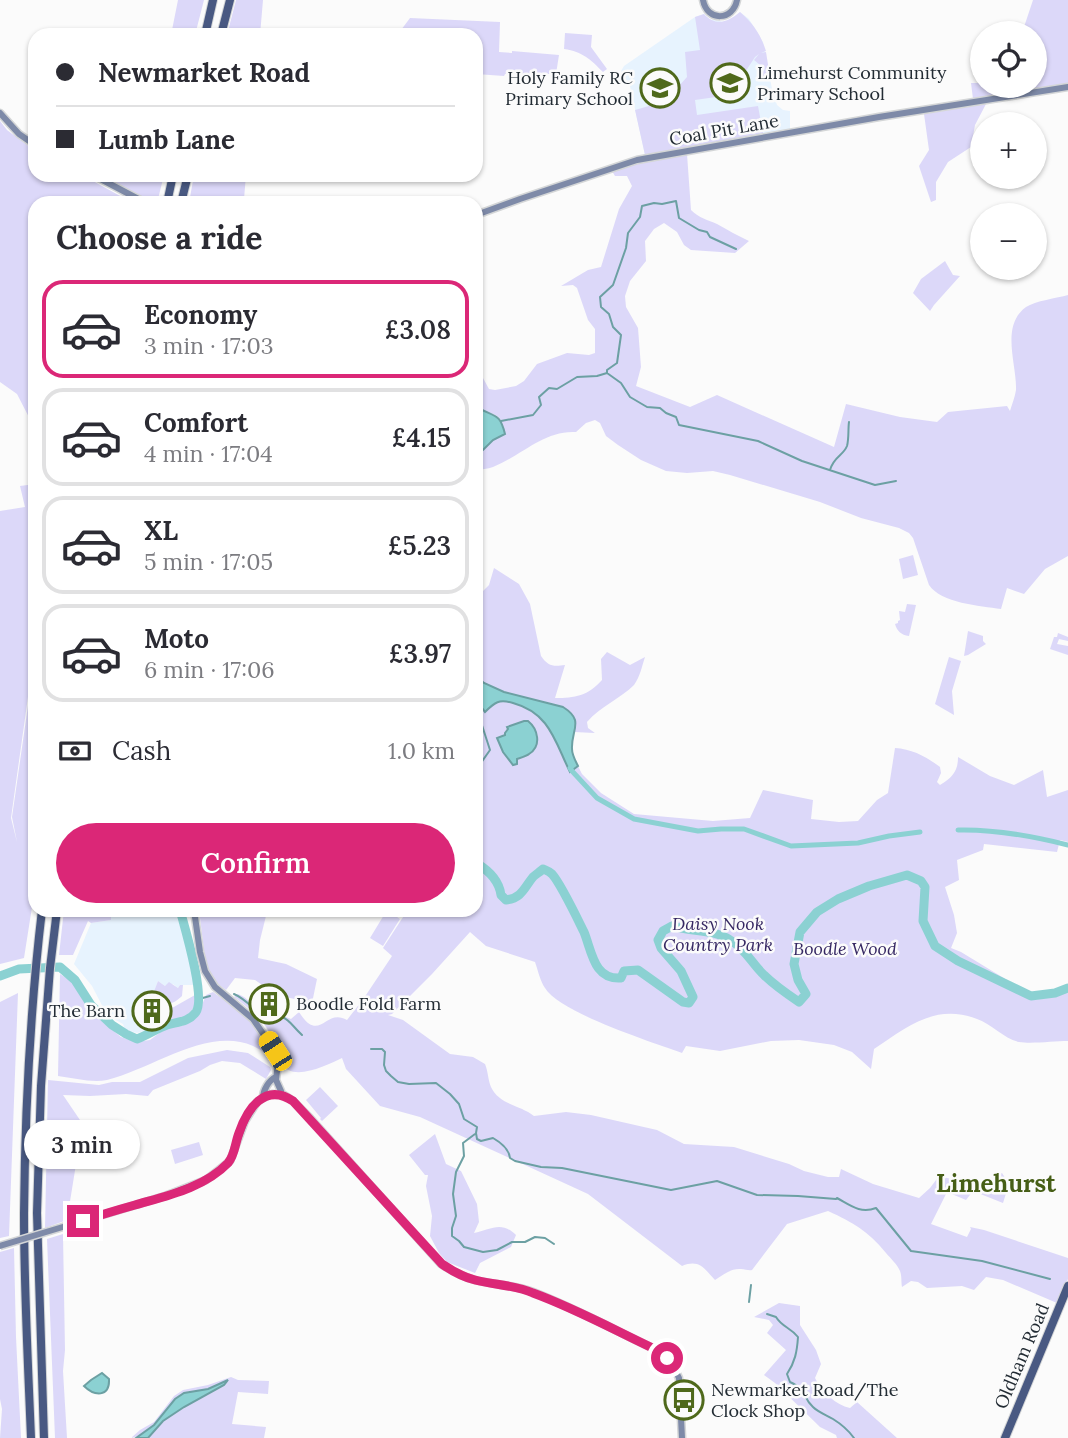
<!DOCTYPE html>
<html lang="en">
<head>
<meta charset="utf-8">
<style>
  body { margin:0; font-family:Lora,serif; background:#f2f2f3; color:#2b2b33; height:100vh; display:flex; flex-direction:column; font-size:26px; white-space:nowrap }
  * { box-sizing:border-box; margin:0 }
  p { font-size:23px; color:#7c7c81 }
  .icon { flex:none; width:38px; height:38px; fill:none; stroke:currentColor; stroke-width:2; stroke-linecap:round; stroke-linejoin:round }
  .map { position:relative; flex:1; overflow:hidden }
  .drawer { position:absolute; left:28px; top:196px; width:455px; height:721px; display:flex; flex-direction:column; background:#fff; border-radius:21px; box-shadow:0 2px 5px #0004 }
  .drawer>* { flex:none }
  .guide { position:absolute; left:28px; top:28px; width:455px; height:154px; border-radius:21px; box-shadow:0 2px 5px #0004; display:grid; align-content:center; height:154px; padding:0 28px; background:#fff }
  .fabs { position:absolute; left:970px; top:21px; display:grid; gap:14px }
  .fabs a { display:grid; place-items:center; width:77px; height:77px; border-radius:50%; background:#fff; box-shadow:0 2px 5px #0004; font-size:35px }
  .end { position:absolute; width:32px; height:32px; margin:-16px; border:9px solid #db2777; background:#fff; box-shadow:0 0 0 4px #fff }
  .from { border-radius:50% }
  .bubble { position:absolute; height:49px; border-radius:24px; background:#fff; box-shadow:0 2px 5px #0004; font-size:23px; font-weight:600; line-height:49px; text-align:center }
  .car { position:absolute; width:21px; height:42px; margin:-21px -10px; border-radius:9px; box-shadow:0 0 5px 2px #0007; background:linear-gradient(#f5c518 24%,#345 0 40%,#f5c518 0 76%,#345 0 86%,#f5c518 0) }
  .guide b { display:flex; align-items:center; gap:24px; height:66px; font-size:26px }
  .guide b+b { border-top:2px solid #e1e1e2 }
  .guide i { width:18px; height:18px; background:#2b2b33 }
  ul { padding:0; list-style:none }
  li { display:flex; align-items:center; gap:21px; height:98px; margin:0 14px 10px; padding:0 14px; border:4px solid #e1e1e2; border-radius:21px }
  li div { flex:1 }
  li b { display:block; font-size:26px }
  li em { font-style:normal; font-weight:600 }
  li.selected { border-color:#db2777 }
  li>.icon { width:63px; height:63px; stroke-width:1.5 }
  h2 { padding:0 28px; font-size:32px; line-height:84px }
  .pay { display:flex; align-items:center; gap:18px; height:77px; padding:0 28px; font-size:26px }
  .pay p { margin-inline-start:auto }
  .action { display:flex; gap:14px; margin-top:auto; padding:14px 28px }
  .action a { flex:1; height:80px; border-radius:42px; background:#db2777; color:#fff; font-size:28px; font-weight:600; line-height:80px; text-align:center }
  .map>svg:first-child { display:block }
</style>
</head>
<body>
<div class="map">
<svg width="1068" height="1438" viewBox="0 0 1068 1438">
  <rect width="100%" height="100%" fill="#fbfbfb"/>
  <path fill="#e7f3fe" d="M740,12L749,19L763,42L772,89L777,105L783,110L790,111V129L645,155L630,86L621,71L624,66L695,17L704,14L709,19L724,22L733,18Z
    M111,910H157V914L175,912L184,937L195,985H180L178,988L173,984L165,986L158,981L151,1001L148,1030L137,1033L125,1030L123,1024L107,1015L92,986L74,964L91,923L111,920Z"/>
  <path fill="#dcd8f9" d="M178,0H204L195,35H171Z
    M236,0H263L260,35H227Z
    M1033,0H1068V85L973,99L971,83H982V86H1034V33H1022Z
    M740,12C753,23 761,35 766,51L761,53L766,52L770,77L761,78L760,76L765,69L754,60L759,54L755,57L730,95L695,100L697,115L758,106L763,133L645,155L635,110L649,106L648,101L670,96L687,77L685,52L700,50L695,17L704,14C716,27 728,22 740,12Z
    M410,18L500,22L499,52L512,53V51L559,55L556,74H505L504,76L476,74V35H380L381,29L401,30Z
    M565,33L592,35L591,47L607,69L603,72C590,59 583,52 564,49Z
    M986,104L975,125L971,147L948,162L936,182V200L931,202L919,166L929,150L924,114Z
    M0,121L7,130L35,151V175H82L133,203H35V429L17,394L0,382Z
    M687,154L691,210C699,218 708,220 717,224C728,230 738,236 749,241L735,253L691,250L684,245L677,232L664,223L654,229L645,241L646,261L630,281L625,296L626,307L638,328L641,367L636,386L690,407L717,395L834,447L846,404L900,417L937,422L948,412L1007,406L1010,411C1012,404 1015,397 1016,390C1017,364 1000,326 1026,307C1035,301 1057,298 1068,295V556L1045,569L1024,594L1007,588L1001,609C980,606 941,603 929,585L913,538L909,533L899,528L861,518L820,502L730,475L713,471L687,473L666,471L641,460L618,445L606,436L600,423L595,420L586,423L576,432C544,430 521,456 493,467C488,469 481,469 476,470V449L483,450L493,440L505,433C499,411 499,418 480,409L476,401V374L483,378L489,389L495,390L516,386L524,381L537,364L567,353L589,355L595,353V329L588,320L577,288L573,285L561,286L588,270L601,267L619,209L632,186L627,176H615L612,171L639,161Z
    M102,175H164L157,203H154Z
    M194,175H246L244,199L246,203H189Z
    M945,261L953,275L960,276L934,305L930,311L913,293L921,279Z
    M35,484V647L11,818L17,842L12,817L35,657V888L24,958L0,964V511L25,507L20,486Z
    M913,555L918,575L903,579L899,559Z
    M494,568L519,584L530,604L541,656C548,666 553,667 565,665L555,698C575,698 588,696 602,680L601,659L607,652L630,665L645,657C642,666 640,677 634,685C621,698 601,706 587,722L588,728L595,733L574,732L572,754L582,774L601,793L634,814L713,821L750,818L763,790L813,800L811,819L839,822L858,821L877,800L888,793L895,748C912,749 927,757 940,767L941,773L937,782L940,785C953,777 958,771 958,757L990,776L1014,785L1043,770L1047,797L1068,790V842L1060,840L1057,852L984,844L983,850L957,860L959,880L945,887L954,915L957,933L951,948L961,952L1007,980L1005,987L1033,1000L1057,996L1068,992V1041C1054,1041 1032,1044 1019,1042C1004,1039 992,1024 977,1019C935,1003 907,1027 874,1049L871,1069L852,1052L834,1045L799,1040L771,1041L720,1051L686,1046L682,1053C652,1042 560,1013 545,988C540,981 538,970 535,962L486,946L470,932L432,974L392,1014L388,1015L403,1020L450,1054L473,1057L485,1064C488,1071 488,1080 491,1087C499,1105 521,1105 534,1116L566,1112L591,1115L657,1130L684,1144L734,1147L789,1164L804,1171L828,1177H839L841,1169L873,1184L919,1198L930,1188L939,1176C968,1183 974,1187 1002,1173L1009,1184L1003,1203L973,1191L966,1200L947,1192L931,1224L967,1237L971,1229L970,1227L984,1230L1068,1258V1279L1057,1303L1003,1280L986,1277L974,1290L962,1286L927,1288L918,1282L911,1281L902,1287C901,1282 902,1276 900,1271C897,1264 891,1259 886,1253C868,1231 854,1223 828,1211L787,1224L752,1270C749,1271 745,1269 741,1269C731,1268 723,1275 715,1280C704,1268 699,1259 682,1266L588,1194L420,1117L380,1106L346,1069L342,1058C327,1065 292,1083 281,1063C276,1054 274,1042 269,1032C262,1018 246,1006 234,997L238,994C249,998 255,1009 265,1015L276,1013L291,1019L299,1012C320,1045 325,1007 347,1020L364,998L392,956L383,948L405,914L402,910H476V689L484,683L476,674V598L489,585Z
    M907,604L916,605L909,636C901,635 897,631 895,624L898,623V621L900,620L899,611L905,612Z
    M968,631L983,636V641L986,644L968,655L964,656Z
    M1058,633L1068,637V641L1059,639L1057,644L1068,646V655L1050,649L1054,637H1057Z
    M949,657L961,661L952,691L954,715L935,704Z
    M64,910H111V920L91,923L88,921L73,955H59Z
    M199,910H321L293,915L266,916L260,940L258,958L286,964L317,979L312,1003L277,995L255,980L235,978L226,990L215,982L206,966Z
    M387,910L400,919L383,946L370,938Z
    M60,974L74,983L88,1006L104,1023L121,1037L136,1042L150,1040L166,1028L182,1026L198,1015L206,995L213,992C222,999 232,1004 240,1011C255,1024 265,1040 273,1057C266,1054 260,1049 253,1046C208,1026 152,1069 107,1080C92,1083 74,1078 58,1076Z
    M158,981L165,986L169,982L178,988L180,985H183L182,996C169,1008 167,1003 153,994Z
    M18,993L9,1236L0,1238V1002Z
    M195,995H197C193,1020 182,1016 164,1024C158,1027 153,1031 148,1034L149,1018L155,1017V1003H158L159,1009L165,1010L166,1007L172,1008Z
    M227,1050L248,1053L270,1067L271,1070L266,1079L240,1063L222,1061L210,1065L200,1071L153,1090L148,1096L126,1094L90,1096L63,1095L80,1120L77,1158L67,1220L45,1228L48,1080L99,1085L112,1082H140L188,1058Z
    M320,1087L338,1106L322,1121L320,1119L321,1118L306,1100Z
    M435,1134L446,1164L461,1171L477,1204L479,1222L474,1233C490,1230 501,1220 516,1235L511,1247L480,1263L475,1273L447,1262L439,1253L430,1236L432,1216L426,1186L428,1175H425L409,1155Z
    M199,1142L203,1155L175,1164L171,1150Z
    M63,1234L65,1350L63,1371L67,1438H55L47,1239Z
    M14,1248L16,1337L21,1438H0L2,1409L0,1399V1252Z
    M779,1303L800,1306V1325L816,1350L821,1364L815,1378C822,1392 836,1405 850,1408L857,1402L897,1438H837L836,1435L820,1427L775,1383L764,1375L786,1350L767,1333L773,1325L769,1320L754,1317Z
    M231,1377L238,1380L269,1381L268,1394L238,1392L232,1424L266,1427L264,1438H148L163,1421L226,1381C220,1383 213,1387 206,1389C199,1391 191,1390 184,1393C166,1400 157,1433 131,1438L140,1430L154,1422L174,1396L183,1390L208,1385Z"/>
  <path fill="#8bd1d2" stroke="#6ca0a3" stroke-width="2" d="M476,401L480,409C496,417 500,414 505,434L493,440L483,450L476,449Z
    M476,676L484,683L504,692L563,707C585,721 571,729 572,749C572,755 575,760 578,766L570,772C555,742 550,713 513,703C499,699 495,702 485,712C476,701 476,690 476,676Z
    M524,721H528C538,729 542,746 529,754C527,756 520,758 517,759V764L513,765L503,752L497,738L505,735V733L508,729L507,727Z
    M102,1373L109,1379C110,1398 94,1396 84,1386L91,1380Z
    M228,1380L224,1385L184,1407L163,1421L148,1438H136L154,1425L175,1399L184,1393L208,1389Z"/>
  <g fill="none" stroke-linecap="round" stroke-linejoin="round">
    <path stroke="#6ca0a3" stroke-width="2" d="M607,373V370L617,363L621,335L613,327L609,314L601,307L600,297L613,285L626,248L628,233L640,217L642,206L654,203L662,204L676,201L679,218L699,230L707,232L710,237L736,249
      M501,421L533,415L541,405L539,397L549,388L557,389L577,377L597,376L607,373L621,383L630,397L647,407L660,408L666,413L676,417L679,425L758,441L802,461L875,485L896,481
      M830,470C834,456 843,456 847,446C849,439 848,429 849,422
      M476,770L490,750L478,713L480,705
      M234,994C246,999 254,1010 264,1017C289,1014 286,1020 302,1035
      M199,999L210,996
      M371,1049H382L385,1052L384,1065L386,1071L391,1076L398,1082L409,1084L436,1083L450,1094L459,1104L464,1119L477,1127L476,1133L477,1139L481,1141L493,1138C500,1142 509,1149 510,1158L515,1161L541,1167L562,1168L671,1190L717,1181L757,1195L798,1196L836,1199L837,1198C850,1205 860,1214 876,1208L911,1251L982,1261L1050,1279
      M475,1134L463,1143L464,1156L456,1172L453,1194L456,1216L452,1228V1236L459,1241L464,1247L483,1252L497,1250L512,1242H525L535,1237L545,1238L554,1244
      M749,1302L751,1285
      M767,1314L776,1317C782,1327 790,1327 798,1337C797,1352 795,1362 787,1374L790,1382C809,1391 801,1396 813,1407C818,1412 826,1415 833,1419C841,1424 849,1431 854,1438"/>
    <path stroke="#8bd1d2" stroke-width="5" d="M570,768L572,771L597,798L634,819L698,831L721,829H744L791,846L858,843L889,836L920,832
      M958,830C995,829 1032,836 1068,845"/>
    <path stroke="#8bd1d2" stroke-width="9" d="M476,863C488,870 499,880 501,895L506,900C522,898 524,888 533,877C535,875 541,871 543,869C548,871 549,871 552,874C561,884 578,920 584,932C592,952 594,980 621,978L624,971L638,970L683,1002L689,1003L693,997L681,971L661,948L658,940L663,931L672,926C691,932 714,929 730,940C745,948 752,964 764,975C774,985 787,994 799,1002L806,994L798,980L794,964L800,932L817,912L838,899L869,886L907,875L921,881L925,887L923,921L935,946L958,961L1031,996L1055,993L1068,988
      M0,976L19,969L60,967L75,980L91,1005L112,1025L126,1034L137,1039C148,1035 158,1028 167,1025C177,1022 189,1022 196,1012C206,997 185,929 180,910"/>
    <g stroke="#d4d6d7" stroke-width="9">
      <path id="secondary" d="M703,0C707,22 733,21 737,0
        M0,113L19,134L35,145
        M93,175L146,203
        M476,215L520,199L637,160L879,117L1068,87
        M194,910L200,952L205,971L215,987L253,1019L275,1051L278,1062L276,1080L281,1091V1094
        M263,1098C263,1090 269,1080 276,1077
        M66,1226L165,1196L206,1180L230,1161L245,1121L257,1102L263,1098L272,1094L284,1095L293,1101L310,1118L441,1264C452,1271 463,1277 475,1280C495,1285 514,1285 533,1292C577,1309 618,1332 661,1352L672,1364L679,1378L682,1438"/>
    </g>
    <g stroke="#d4d6d7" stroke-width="10">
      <path id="highway" d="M205,35L213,0
        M221,35L230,0
        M167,203L173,175
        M181,203L188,175
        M31,1438C28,1363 24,1288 24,1214C25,1112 30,1011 42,910
        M44,1438L37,1213L41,1086L50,968L57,910
        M1005,1438L1068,1286"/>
    </g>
    <use href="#secondary" stroke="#7e8aa8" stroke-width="6"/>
    <use href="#highway" stroke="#495982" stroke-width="8"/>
    <g stroke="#d4d6d7" stroke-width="9" stroke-linecap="butt">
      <path id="secondary-bridge" d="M0,1246L66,1226"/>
    </g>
    <use href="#secondary-bridge" stroke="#7e8aa8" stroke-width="6"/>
  </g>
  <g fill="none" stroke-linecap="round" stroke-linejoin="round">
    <path stroke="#db2777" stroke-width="9" d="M83,1221C100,1215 117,1210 135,1205C166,1196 204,1188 228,1163C235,1155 235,1143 239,1133C247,1109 265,1082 293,1101L442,1264C452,1271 463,1277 475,1280C495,1285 515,1285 533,1293C577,1309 618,1332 661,1352L667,1358"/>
  </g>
  <defs>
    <g id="school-ring" transform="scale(2.0125)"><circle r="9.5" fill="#fbfbfb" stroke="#4f691b" stroke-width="1.5"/><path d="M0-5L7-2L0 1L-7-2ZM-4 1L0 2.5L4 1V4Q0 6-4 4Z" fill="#4f691b"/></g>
    <g id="building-ring" transform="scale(2.0125)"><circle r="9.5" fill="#fbfbfb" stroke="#4f691b" stroke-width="1.5"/><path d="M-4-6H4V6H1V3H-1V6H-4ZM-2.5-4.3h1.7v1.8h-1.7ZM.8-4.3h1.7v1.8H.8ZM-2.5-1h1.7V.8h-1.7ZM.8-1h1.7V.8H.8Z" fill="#4f691b"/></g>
    <g id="bus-ring" transform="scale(2.0125)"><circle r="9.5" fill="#fbfbfb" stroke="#4f691b" stroke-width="1.5"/><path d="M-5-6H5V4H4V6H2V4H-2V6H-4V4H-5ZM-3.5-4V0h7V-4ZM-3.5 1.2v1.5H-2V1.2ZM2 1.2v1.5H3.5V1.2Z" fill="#4f691b"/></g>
  </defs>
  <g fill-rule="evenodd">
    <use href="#school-ring" x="730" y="83"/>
    <use href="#school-ring" x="660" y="88"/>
    <use href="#building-ring" x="269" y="1004"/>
    <use href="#building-ring" x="152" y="1011"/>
    <use href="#bus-ring" x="684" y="1400"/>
  </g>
  <g text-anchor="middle" stroke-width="5" stroke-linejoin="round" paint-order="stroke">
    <g font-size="18" fill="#232c34" stroke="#fbfbfb" text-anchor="start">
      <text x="757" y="79">Limehurst Community<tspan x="757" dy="21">Primary School</tspan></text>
      <text x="633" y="84" text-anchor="end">Holy Family RC<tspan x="633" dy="21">Primary School</tspan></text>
      <text x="296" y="1010">Boodle Fold Farm</text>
      <text x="125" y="1017" text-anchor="end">The Barn</text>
      <text x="711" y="1396">Newmarket Road/The<tspan x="711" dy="21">Clock Shop</tspan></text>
    </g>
    <g font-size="18" fill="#232c34" stroke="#fbfbfb">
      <text transform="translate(724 130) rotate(-10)" y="6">Coal Pit Lane</text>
      <text transform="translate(1022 1356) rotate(-67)" y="6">Oldham Road</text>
    </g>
    <g font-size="18" font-style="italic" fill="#362863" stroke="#fbfbfb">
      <text x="718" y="930">Daisy Nook<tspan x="718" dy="21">Country Park</tspan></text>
      <text x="845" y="955">Boodle Wood</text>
    </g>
    <g font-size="24" font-weight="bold" fill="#465e16" stroke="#fbfbfb">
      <text x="996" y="1192">Limehurst</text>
    </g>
  </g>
</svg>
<div class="fabs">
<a><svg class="icon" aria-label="locate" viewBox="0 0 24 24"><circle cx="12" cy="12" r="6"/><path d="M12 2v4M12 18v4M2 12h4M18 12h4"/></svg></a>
<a>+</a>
<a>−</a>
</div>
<i class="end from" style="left:667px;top:1358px"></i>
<i class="end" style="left:83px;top:1221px"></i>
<div class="bubble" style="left:24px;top:1120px;width:116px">3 min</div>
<i class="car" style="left:275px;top:1051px;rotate:327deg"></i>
<div class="guide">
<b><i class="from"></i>Newmarket Road</b>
<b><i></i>Lumb Lane</b>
</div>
<section class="drawer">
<h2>Choose a ride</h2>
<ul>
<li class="selected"><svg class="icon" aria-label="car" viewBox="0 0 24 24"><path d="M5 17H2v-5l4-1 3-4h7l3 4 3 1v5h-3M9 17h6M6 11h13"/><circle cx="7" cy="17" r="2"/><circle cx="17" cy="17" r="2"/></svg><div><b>Economy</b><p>3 min · 17:03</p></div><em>£3.08</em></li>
<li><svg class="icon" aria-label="car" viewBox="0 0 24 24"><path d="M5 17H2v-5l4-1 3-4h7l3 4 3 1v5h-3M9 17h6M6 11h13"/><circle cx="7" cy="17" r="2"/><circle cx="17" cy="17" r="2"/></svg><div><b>Comfort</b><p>4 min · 17:04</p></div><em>£4.15</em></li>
<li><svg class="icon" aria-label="car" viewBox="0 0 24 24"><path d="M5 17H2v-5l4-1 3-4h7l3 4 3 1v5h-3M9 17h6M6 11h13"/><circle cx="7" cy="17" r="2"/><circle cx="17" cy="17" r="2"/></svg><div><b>XL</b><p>5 min · 17:05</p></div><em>£5.23</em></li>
<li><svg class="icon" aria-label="car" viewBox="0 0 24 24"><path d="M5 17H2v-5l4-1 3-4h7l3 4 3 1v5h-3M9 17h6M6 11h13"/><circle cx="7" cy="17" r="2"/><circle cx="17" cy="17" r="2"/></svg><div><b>Moto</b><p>6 min · 17:06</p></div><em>£3.97</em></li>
</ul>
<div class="pay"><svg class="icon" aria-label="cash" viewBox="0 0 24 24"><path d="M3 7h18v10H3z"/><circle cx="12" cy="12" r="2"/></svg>Cash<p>1.0 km</p></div>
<div class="action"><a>Confirm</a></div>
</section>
</div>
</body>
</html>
